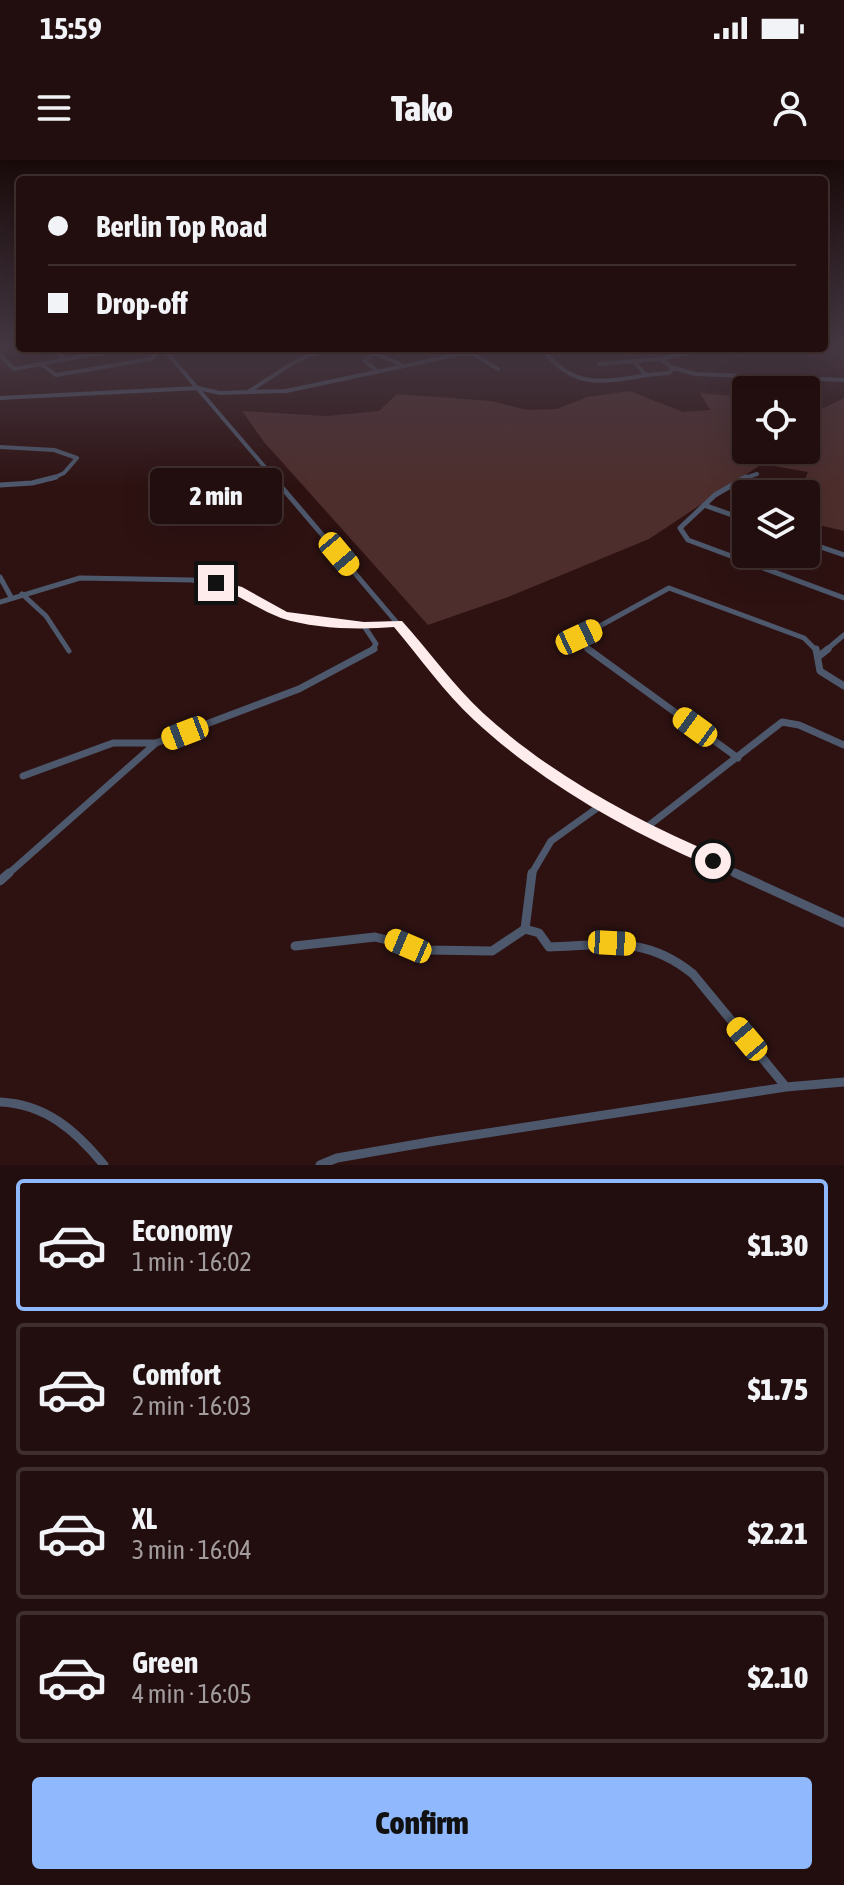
<!DOCTYPE html>
<html lang="en">
<head>
<meta charset="utf-8">
<style>
  body { margin:0; font-family:"Asap Condensed",sans-serif; background:#2e1c1c; color:#f1f3f6; height:100vh; display:flex; flex-direction:column; font-size:30px; white-space:nowrap }
  * { box-sizing:border-box; margin:0 }
  p { font-size:26px; color:#a29c9e }
  .icon { flex:none; width:44px; height:44px; fill:none; stroke:currentColor; stroke-width:2; stroke-linecap:round; stroke-linejoin:round }
  .map { position:relative; height:1005px; overflow:hidden }
  .sheet { display:flex; flex-direction:column; background:#220e0e; flex:1 }
  .sheet>* { flex:none }
  .banner { position:absolute; left:16px; top:16px; width:812px; height:176px; border-radius:8px; box-shadow:0 8px 32px #0002,0 0 0 2px #3f2e2e; display:grid; align-content:center; height:176px; padding:0 32px; background:#220e0e }
  .fabs { position:absolute; left:732px; top:216px; display:grid; gap:16px }
  .fabs a { display:grid; place-items:center; width:88px; height:88px; border-radius:8px; background:#220e0e; box-shadow:0 8px 32px #0002,0 0 0 2px #3f2e2e; font-size:40px }
  .end { position:absolute; width:36px; height:36px; margin:-18px; border:10px solid #fdeceb; background:#111; box-shadow:0 0 0 4px #111 }
  .from { border-radius:50% }
  .bubble { position:absolute; height:56px; border-radius:8px; background:#220e0e; box-shadow:0 8px 32px #0002,0 0 0 2px #3f2e2e; font-size:26px; font-weight:800; line-height:56px; text-align:center }
  .car { position:absolute; width:24px; height:48px; margin:-24px -12px; border-radius:10px; box-shadow:0 0 6px 2px #0007; background:linear-gradient(#f5c518 24%,#345 0 40%,#f5c518 0 76%,#345 0 86%,#f5c518 0) }
  .banner b { display:flex; align-items:center; gap:28px; height:76px; font-size:30px }
  .banner b+b { border-top:2px solid #3f2e2e }
  .banner i { width:20px; height:20px; background:#f1f3f6 }
  ul { padding:14px 0 0; list-style:none }
  li { display:flex; align-items:center; gap:24px; height:132px; margin:0 16px 12px; padding:0 16px; border:4px solid #3f2e2e; border-radius:8px }
  li div { flex:1 }
  li b { display:block; font-size:30px }
  li em { font-style:normal; font-weight:800 }
  li.current { border-color:#90b8fd }
  li>.icon { width:72px; height:72px; stroke-width:1.5 }
  .action { display:flex; gap:16px; margin-top:auto; padding:16px 32px }
  .action a { flex:1; height:92px; border-radius:8px; background:#90b8fd; color:#111; font-size:32px; font-weight:800; line-height:92px; text-align:center }
  .status { display:flex; justify-content:space-between; align-items:center; height:56px; padding:0 40px; background:#220e0e; direction:ltr }
  .status svg { height:22px; fill:currentColor }
  header { display:flex; justify-content:space-between; align-items:center; height:104px; padding:0 32px; background:#220e0e; font-size:36px; font-weight:800 }
  .map>svg:first-child { display:block }
</style>
</head>
<body>
<div class="status"><b>15:59</b><svg viewBox="0 0 49 12"><path d="M0 12V9h3v3zM5 12V6h3v6zM10 12V3h3v9zM15 12V0h3v12zM26 1h20v11H26zM47 4h2v5h-2z"/></svg></div>
<header><svg class="icon" aria-label="menu" viewBox="0 0 24 24"><path d="M4 6h16M4 12h16M4 18h16"/></svg>Tako<svg class="icon" aria-label="person" viewBox="0 0 24 24"><circle cx="12" cy="8" r="4"/><path d="M4 21q1-7 8-7t8 7"/></svg></header>
<div class="map">
<svg width="844" height="1005" viewBox="0 0 844 1005">
  <rect width="100%" height="100%" fill="#2e1212"/>
  <path fill="#4e2e2d" d="M630,231L683,252L710,250L700,233L746,237V290H806V249H822L844,238V371L806,362V334H799L808,312L762,304L649,379L508,437L428,465L264,282L242,251L327,256L379,251L397,234L491,241L527,250L557,249L587,237Z"/>
  <g fill="none" stroke-linecap="round" stroke-linejoin="round">
    <path stroke="#4d586c" stroke-width="4" d="M55,188L64,199
      M163,188L275,319
      M325,188L293,203L248,232L286,231L470,192
      M463,188L498,209
      M542,188C572,229 601,223 646,215L634,202
      M0,195L14,209L126,188
      M660,199L673,208L696,214L844,220
      M41,204L56,215L151,199L155,195L153,188
      M599,204L660,199L710,188
      M377,211L365,201L374,193L400,204
      M646,215L669,213L673,208
      M0,238L198,228L220,233L248,232
      M0,287L54,290L77,298L64,313L51,319
      M742,319L757,314"/>
    <path stroke="#4d586c" stroke-width="5" d="M273,317L421,491
      M746,317L715,335L680,368L688,380L844,438
      M0,325L32,323L56,317
      M704,345L746,360
      M806,382L844,395
      M0,417L11,437
      M22,434L46,456L69,491
      M0,442L80,418L192,420L238,430L284,455L364,466L398,463
      M364,466L376,484L371,491
      M590,491L578,478L669,428L804,478L817,491
      M825,491L844,475"/>
    <path stroke="#4d586c" stroke-width="7" d="M420,489C439,511 457,538 479,558C556,626 647,672 739,715
      M588,489L738,598
      M816,489L820,511L844,526
      M818,497L828,489
      M23,616L113,583H156L299,529L374,489
      M643,670L782,562L799,565L844,585
      M7,715L156,583
      M531,715L551,681L600,646"/>
    <path stroke="#4d586c" stroke-width="9" d="M735,713L844,763
      M0,721L9,713
      M525,769L532,713
      M295,786L375,777L427,790L492,791L525,769L539,773L549,787C606,785 645,775 693,814L786,927
      M0,942C46,944 76,971 104,1005
      M320,1005L337,998L435,981L786,927L844,922"/>
  </g>
  <linearGradient id="sky" x2="0" y2="1"><stop stop-color="#190a0a"/><stop offset="0.57" stop-color="#463944"/><stop offset="1" stop-color="#463944" stop-opacity="0"/></linearGradient>
  <rect width="844" height="327" fill="url(#sky)"/>
  <path fill="#fdeceb" d="M216,420L242,427L287,452L364,462L402,461C429,491 454,526 483,553C551,615 635,660 719,696V705H707C624,669 542,623 474,560C445,533 420,498 394,467C360,470 314,469 281,458C257,449 237,433 212,426L210,423Z"/>
</svg>
<div class="fabs">
<a><svg class="icon" aria-label="locate" viewBox="0 0 24 24"><circle cx="12" cy="12" r="6"/><path d="M12 2v4M12 18v4M2 12h4M18 12h4"/></svg></a>
<a><svg class="icon" aria-label="layers" viewBox="0 0 24 24"><path d="M12 4l9 5-9 5-9-5zM3 14l9 5 9-5"/></svg></a>
</div>
<i class="end from" style="left:713px;top:701px"></i>
<i class="end" style="left:216px;top:423px"></i>
<div class="bubble" style="left:150px;top:308px;width:132px">2 min</div>
<i class="car" style="left:339px;top:394px;rotate:140deg"></i>
<i class="car" style="left:579px;top:477px;rotate:65deg"></i>
<i class="car" style="left:695px;top:567px;rotate:306deg"></i>
<i class="car" style="left:185px;top:573px;rotate:249deg"></i>
<i class="car" style="left:612px;top:783px;rotate:93deg"></i>
<i class="car" style="left:408px;top:786px;rotate:293deg"></i>
<i class="car" style="left:747px;top:879px;rotate:320deg"></i>
<div class="banner">
<b><i class="from"></i>Berlin Top Road</b>
<b><i></i>Drop-off</b>
</div>
</div>
<section class="sheet">
<ul>
<li class="current"><svg class="icon" aria-label="car" viewBox="0 0 24 24"><path d="M5 17H2v-5l4-1 3-4h7l3 4 3 1v5h-3M9 17h6M6 11h13"/><circle cx="7" cy="17" r="2"/><circle cx="17" cy="17" r="2"/></svg><div><b>Economy</b><p>1 min · 16:02</p></div><em>$1.30</em></li>
<li><svg class="icon" aria-label="car" viewBox="0 0 24 24"><path d="M5 17H2v-5l4-1 3-4h7l3 4 3 1v5h-3M9 17h6M6 11h13"/><circle cx="7" cy="17" r="2"/><circle cx="17" cy="17" r="2"/></svg><div><b>Comfort</b><p>2 min · 16:03</p></div><em>$1.75</em></li>
<li><svg class="icon" aria-label="car" viewBox="0 0 24 24"><path d="M5 17H2v-5l4-1 3-4h7l3 4 3 1v5h-3M9 17h6M6 11h13"/><circle cx="7" cy="17" r="2"/><circle cx="17" cy="17" r="2"/></svg><div><b>XL</b><p>3 min · 16:04</p></div><em>$2.21</em></li>
<li><svg class="icon" aria-label="car" viewBox="0 0 24 24"><path d="M5 17H2v-5l4-1 3-4h7l3 4 3 1v5h-3M9 17h6M6 11h13"/><circle cx="7" cy="17" r="2"/><circle cx="17" cy="17" r="2"/></svg><div><b>Green</b><p>4 min · 16:05</p></div><em>$2.10</em></li>
</ul>
<div class="action"><a>Confirm</a></div>
</section>
</body>
</html>
